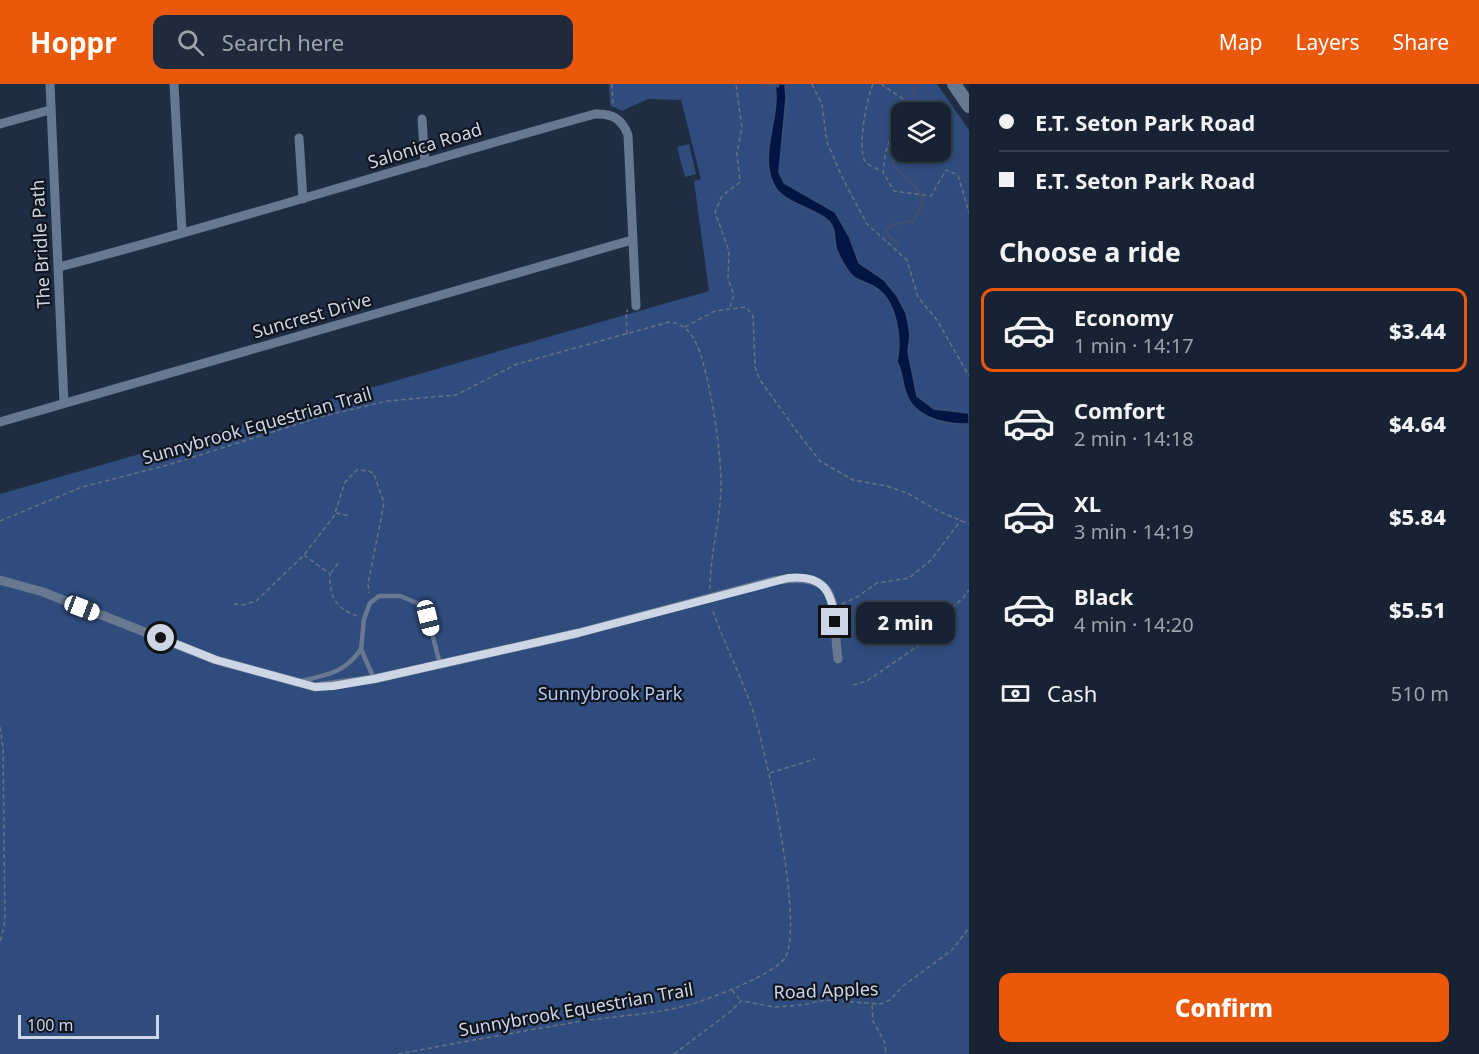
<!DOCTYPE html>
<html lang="en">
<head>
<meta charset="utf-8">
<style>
  body { margin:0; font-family:"Noto Sans",sans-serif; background:#202a3a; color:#f1f3f6; height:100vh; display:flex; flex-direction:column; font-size:22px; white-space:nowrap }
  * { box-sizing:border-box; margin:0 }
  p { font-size:20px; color:#9ea4ac }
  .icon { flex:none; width:33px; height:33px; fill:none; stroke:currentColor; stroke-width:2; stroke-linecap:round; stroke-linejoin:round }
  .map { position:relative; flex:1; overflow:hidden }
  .details { display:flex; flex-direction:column; background:#172232; width:510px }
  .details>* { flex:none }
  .top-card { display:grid; align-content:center; height:132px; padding:0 30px; background:#172232 }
  .controls { position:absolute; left:891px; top:18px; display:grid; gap:12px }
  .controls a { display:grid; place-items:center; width:60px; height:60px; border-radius:12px; background:#172232; box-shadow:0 3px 9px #0003,0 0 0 2px #363f4d; font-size:30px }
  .scale { position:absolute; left:18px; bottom:15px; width:141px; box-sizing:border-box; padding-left:6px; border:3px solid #cdd6e4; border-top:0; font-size:16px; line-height:21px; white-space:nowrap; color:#cdd6e4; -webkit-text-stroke:4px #0f151f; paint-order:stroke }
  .end { position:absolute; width:27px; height:27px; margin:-14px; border:8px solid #cdd6e4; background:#111; box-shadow:0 0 0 3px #111 }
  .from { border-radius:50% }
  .bubble { position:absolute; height:42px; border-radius:12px; background:#172232; box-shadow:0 3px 9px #0003,0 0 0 2px #363f4d; font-size:20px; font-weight:800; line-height:42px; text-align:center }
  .car { position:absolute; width:18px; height:36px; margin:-18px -9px; border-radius:8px; box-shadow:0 0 4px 2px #0007; background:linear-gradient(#fff 24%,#345 0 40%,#fff 0 76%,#345 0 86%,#fff 0) }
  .top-card b { display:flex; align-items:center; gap:21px; height:57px; font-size:22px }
  .top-card b+b { border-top:2px solid #363f4d }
  .top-card i { width:15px; height:15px; background:#f1f3f6 }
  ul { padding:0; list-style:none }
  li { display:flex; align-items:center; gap:18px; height:84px; margin:0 12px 9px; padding:0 18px; border:3px solid transparent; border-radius:12px }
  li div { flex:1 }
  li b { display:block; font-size:22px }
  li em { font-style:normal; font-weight:800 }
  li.current { border-color:#ea580c }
  li>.icon { width:54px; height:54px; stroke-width:1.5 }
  h2 { padding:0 30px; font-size:27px; line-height:72px }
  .pay { display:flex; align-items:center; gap:15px; height:66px; padding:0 30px; font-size:22px }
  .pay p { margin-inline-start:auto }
  .primary-button { display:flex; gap:12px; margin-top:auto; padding:12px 30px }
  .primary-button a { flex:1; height:69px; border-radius:12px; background:#ea580c; color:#fff; font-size:24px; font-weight:800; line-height:69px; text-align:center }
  header { display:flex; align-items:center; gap:36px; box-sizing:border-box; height:84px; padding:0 30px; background:#ea580c; color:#fff }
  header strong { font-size:28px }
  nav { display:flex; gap:33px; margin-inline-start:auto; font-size:21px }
  .search { width:420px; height:54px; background:#202a3a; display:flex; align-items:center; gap:15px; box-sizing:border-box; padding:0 21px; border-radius:12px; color:#9ea4ac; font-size:22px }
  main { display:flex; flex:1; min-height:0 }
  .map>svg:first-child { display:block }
</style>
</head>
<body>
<header>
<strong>Hoppr</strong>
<div class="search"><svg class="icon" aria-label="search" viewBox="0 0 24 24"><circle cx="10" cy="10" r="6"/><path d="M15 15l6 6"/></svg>Search here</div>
<nav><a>Map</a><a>Layers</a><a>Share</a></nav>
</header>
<main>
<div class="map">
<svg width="969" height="970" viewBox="0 0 969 970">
  <rect width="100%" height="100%" fill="#1f2d42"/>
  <path fill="#2f4c7d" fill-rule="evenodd" d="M609,0H937L969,46V970H0V410L709,207L694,97L701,95L681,16L648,15L622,27L610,21ZM902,28H940V68H902Z
    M689,60L696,90L685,93L677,63Z"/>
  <path fill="#001544" stroke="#3e4f74" stroke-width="1.5" d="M775,0H785L786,14L779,88L784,99L835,128L849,152L859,179L884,196L897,212L906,229L908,238L910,251L908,268L917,312L934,325L969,329V340C946,341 914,334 906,309C902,299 903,288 897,278C902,256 897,220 879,206C863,193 857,203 844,180C840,175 838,169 836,163C834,155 836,145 829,137C814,123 782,120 773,99C759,68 781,33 775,0Z"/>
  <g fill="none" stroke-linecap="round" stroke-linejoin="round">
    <path stroke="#3e4f74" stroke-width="3" d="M765,0L778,2
      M908,28L915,4
      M899,160L889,152L886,145L895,140L914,137C916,131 921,124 922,119C923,105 901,89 893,81V57L902,38"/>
    <path stroke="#677385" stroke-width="1.5" stroke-dasharray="4.5 3" stroke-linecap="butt" d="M612,0L613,23
      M812,0L822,21L827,58L844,97L867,140L907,176L918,213L937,236L969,292
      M873,0C867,14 857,64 865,77C869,82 876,84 881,87
      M881,0L903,15L912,27L911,28
      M902,38C888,51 885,69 883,88L894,107L931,112L946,86L958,91L969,129
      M730,223L734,211L728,195L729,167L715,128L722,112L740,98L737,69L742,44L736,0
      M685,243L715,227L746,223L753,232L755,283L760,296L798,349L820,377L853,396L887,402L907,409L938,427L969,440
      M627,250L626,228L628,226
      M336,429L350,432
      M0,437L82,403L168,381L320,333L387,317L456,311L517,280L669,238C679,239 686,243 692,252C709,276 722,373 721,404C720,438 710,471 710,505
      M304,471L330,490C329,513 336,524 357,532
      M331,489L339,478
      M234,520L243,521L256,517L304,471L334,432L345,398L357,386L369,387L374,390L384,419L368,500L369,509
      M842,520L857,513L877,499L909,494L931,476L961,436
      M853,601L867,597L918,562L927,547L963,514L969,506
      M0,643L3,664L5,837L0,859
      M770,689L815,675
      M732,906L740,916
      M872,921L873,937L885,959L886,970
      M398,970C457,959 517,948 576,938C613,932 652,931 688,921C708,916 775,890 785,874C805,841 765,661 751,621C739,588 723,557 712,524
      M674,970L730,928L741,917L775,923L802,921L825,916L880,920L890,916L903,902L952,866L969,844"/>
    <path stroke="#687891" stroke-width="4.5" d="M374,595L361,565L364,535L370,519L379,512H400L417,519L424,525L428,534L440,580
      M301,597C327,591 345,589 361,565"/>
    <path stroke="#687891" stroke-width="9" d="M50,0L64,319
      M174,0L182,148
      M422,35L425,79
      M0,40L50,26
      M299,54L303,115
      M59,183C239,136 416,79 595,30C612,29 622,35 628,51L636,222
      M0,338L632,156
      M0,496L43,508L216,576L315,603L374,595L578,549L773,497C845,484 831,523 838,575"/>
    <path stroke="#687891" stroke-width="14" d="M954,0L969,22"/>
  </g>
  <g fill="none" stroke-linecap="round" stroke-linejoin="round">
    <path stroke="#cdd6e4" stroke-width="8" d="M161,554L216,576L315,603L333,602L374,595L578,549L788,494C822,490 832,506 835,538"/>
  </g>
  <g text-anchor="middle" stroke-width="4.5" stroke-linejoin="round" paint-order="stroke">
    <g font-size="18" fill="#cdd6e4" stroke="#0f151f">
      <text transform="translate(425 62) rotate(-17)" y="6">Salonica Road</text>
      <text transform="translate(41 160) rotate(-93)" y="6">The Bridle Path</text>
      <text transform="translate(312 232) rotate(-16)" y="6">Suncrest Drive</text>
      <text transform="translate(257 342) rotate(-16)" y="6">Sunnybrook Equestrian Trail</text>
      <text transform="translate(826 907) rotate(-2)" y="6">Road Apples</text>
      <text transform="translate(576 926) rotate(-10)" y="6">Sunnybrook Equestrian Trail</text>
    </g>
    <g font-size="18" fill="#b3caf0" stroke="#0f151f">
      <text x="610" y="616">Sunnybrook Park</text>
    </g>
  </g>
</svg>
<div class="controls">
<a><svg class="icon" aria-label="layers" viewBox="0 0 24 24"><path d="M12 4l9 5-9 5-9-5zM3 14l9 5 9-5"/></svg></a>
</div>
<div class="scale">100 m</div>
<i class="end from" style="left:161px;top:554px"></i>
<i class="end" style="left:835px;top:538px"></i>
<div class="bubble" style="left:856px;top:518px;width:99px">2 min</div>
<i class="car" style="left:82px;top:524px;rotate:111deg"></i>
<i class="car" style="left:428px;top:534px;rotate:166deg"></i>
</div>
<section class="details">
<div class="top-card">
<b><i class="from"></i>E.T. Seton Park Road</b>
<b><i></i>E.T. Seton Park Road</b>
</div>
<h2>Choose a ride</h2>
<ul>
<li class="current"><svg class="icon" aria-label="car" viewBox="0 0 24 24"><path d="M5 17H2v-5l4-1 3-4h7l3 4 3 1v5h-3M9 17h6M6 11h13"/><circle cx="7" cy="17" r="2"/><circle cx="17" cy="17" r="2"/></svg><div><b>Economy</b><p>1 min · 14:17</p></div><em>$3.44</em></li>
<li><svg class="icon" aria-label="car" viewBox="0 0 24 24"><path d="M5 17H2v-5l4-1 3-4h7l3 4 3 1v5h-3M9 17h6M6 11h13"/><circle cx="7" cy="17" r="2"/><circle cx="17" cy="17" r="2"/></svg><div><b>Comfort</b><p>2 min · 14:18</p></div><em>$4.64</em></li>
<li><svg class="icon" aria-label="car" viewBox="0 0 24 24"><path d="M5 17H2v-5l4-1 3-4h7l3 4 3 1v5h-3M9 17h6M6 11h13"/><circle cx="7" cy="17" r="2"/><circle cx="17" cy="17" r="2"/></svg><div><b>XL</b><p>3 min · 14:19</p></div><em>$5.84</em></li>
<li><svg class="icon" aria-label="car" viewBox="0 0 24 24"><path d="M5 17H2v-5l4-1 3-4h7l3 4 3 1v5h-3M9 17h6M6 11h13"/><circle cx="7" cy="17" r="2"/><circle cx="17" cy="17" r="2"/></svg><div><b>Black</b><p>4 min · 14:20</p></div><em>$5.51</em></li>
</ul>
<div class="pay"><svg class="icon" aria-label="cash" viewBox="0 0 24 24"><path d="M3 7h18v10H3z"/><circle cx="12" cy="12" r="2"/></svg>Cash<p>510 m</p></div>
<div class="primary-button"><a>Confirm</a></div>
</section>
</main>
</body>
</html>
